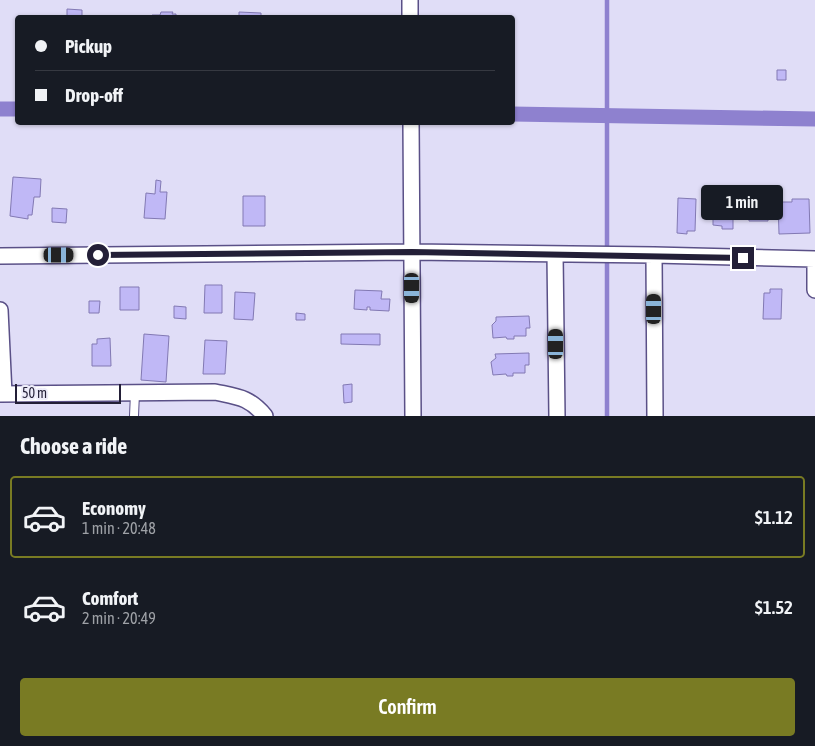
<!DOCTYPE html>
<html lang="en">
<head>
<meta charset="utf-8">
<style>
  body { margin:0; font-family:"Asap Condensed",sans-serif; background:#242831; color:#f1f3f6; height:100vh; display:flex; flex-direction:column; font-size:19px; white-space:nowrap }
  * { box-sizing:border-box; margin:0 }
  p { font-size:16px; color:#9ea1a6 }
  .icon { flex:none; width:28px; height:28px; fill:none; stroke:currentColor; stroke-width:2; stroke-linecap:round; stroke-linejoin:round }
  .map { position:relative; height:416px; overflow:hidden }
  .side { display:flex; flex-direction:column; background:#171b24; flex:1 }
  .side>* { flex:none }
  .banner { position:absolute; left:15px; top:15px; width:500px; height:110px; border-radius:5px; box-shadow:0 1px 4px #0004; display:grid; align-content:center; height:110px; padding:0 20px; background:#171b24 }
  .scale { position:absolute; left:15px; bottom:12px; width:106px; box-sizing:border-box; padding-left:5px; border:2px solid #231f37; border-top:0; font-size:14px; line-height:18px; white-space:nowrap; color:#231f37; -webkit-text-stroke:4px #edecf9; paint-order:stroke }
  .end { position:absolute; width:22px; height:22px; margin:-11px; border:6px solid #231f37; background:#fff; box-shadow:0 0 0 2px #fff }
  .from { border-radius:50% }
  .bubble { position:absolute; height:35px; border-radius:5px; background:#171b24; box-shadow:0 1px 4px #0004; font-size:16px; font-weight:600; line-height:35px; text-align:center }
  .car { position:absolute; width:15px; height:30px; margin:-15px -8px; border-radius:6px; box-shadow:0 0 4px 1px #0007; background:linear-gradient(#222 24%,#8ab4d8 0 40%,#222 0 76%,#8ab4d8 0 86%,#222 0) }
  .banner b { display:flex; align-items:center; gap:18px; height:48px; font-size:19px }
  .banner b+b { border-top:1px solid #363941 }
  .banner i { width:12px; height:12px; background:#f1f3f6 }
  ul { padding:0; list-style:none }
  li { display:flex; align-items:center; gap:15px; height:82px; margin:0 10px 8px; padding:0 10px; border:2px solid transparent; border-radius:5px }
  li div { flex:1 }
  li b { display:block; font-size:19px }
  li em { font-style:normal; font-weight:600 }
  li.current { border-color:#797b23 }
  li>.icon { width:45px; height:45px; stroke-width:1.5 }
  h2 { padding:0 20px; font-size:22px; line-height:60px }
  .button { display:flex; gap:10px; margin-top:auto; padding:10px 20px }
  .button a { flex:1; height:58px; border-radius:5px; background:#797b23; color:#fff; font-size:20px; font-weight:600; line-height:58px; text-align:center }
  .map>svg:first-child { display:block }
</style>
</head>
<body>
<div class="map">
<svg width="815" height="416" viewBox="0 0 815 416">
  <rect width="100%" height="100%" fill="#e0ddf7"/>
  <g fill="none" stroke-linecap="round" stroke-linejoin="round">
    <path stroke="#8e81cf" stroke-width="4.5" d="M607,0V416"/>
    <path stroke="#8e81cf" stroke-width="15" d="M0,109H18
      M512,114L815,119"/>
  </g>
  <path fill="#c0b8f6" stroke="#8279b3" d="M67,9L82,10V18H67Z
    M161,12H173L172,14H176V18H152V15H160Z
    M239,12L261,13V18H239Z
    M777,70H786V80H777Z
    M13,177L41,179L40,197H34L32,215H28V219L10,216Z
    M156,180L161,181L160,192H167L165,219L144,218L146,193L155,194Z
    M749,191H768V221H749Z
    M243,196H265V226H243Z
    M678,198L696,199L695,231H687V234L677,233Z
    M792,199H809L810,233L779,234L778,202H792Z
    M713,200H733V229H722V226L713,225Z
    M52,208L67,209L66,223L52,222Z
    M205,285H222V313H204Z
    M120,287H139V310H120Z
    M770,289H782L781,319H763L764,293H770Z
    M355,290L382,291L381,299H390L389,311L370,310V307H367V310L354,309Z
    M235,292L255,293L253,320L234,319Z
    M89,301H100L99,313H89Z
    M174,306L186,307V319L174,318Z
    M296,313L305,314V320H296Z
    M529,316L530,328H526V336H514V339H507L506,337L493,338L492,325L496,321V317Z
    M144,334L169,336L166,382L141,380Z
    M341,334H380V345L341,344Z
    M110,338L111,366H92V344H97V339Z
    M205,340L227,341L225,374H203Z
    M529,353V365H525V373H513V376H507L506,374L493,375L491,362L496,358L495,354Z
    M352,384V402L344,403L343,385Z"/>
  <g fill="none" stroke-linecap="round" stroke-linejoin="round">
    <g stroke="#5a5087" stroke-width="10">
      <path id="service" d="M134,416L135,393"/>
    </g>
    <g stroke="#5a5087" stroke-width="18">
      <path id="minor" d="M410,0V18
        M411,122L413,416
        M555,254L557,416
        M654,255L655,416
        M0,256L412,252L654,255L815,259
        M815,259V290
        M0,310L4,394
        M0,394L215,392C238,397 249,397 265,416"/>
    </g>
    <use href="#service" stroke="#fff" stroke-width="8"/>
    <use href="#minor" stroke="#fff" stroke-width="15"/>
  </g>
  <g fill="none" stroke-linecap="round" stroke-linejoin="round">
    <path stroke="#231f37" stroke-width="6" d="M98,255L412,252L743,258"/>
  </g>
</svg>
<div class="scale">50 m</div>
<i class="end from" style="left:98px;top:255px"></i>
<i class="end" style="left:743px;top:258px"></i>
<div class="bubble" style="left:701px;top:185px;width:82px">1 min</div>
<i class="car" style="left:59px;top:255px;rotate:90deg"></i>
<i class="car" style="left:412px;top:288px;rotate:180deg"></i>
<i class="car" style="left:654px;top:309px;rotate:0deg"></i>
<i class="car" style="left:556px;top:344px;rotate:0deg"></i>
<div class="banner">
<b><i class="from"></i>Pickup</b>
<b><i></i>Drop-off</b>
</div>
</div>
<section class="side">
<h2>Choose a ride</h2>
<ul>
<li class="current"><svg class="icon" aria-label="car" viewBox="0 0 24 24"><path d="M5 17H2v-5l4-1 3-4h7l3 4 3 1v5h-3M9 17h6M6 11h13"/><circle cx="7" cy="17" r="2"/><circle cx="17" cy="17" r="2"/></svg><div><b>Economy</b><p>1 min · 20:48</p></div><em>$1.12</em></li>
<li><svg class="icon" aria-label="car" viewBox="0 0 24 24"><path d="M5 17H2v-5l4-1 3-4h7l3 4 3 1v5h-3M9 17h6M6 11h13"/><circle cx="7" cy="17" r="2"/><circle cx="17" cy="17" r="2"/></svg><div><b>Comfort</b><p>2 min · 20:49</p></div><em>$1.52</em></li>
</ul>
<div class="button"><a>Confirm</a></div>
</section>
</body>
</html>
